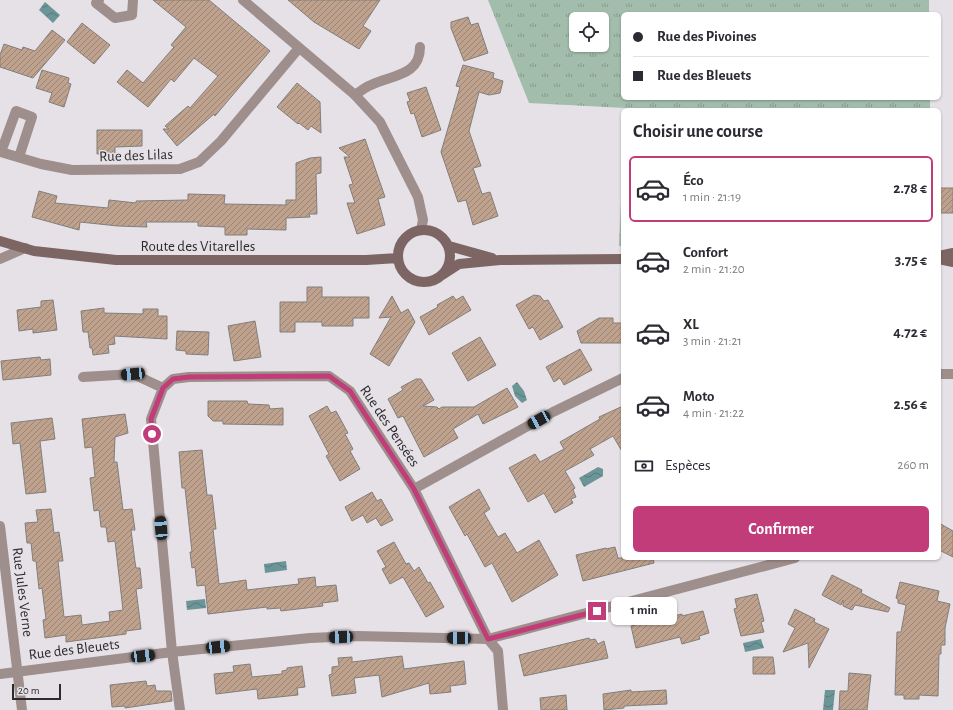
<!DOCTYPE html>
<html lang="fr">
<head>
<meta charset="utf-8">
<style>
  body { margin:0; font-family:"Alegreya Sans",sans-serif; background:#f7f7f7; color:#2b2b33; height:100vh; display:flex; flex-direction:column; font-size:15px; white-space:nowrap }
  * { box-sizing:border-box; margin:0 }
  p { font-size:13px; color:#7c7c81 }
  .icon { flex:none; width:22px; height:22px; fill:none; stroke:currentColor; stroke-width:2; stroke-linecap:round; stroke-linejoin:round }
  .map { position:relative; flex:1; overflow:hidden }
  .details { position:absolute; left:621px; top:108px; width:320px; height:452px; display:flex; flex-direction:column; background:#fff; border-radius:6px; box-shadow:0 1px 3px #0004 }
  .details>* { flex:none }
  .guide { position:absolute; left:621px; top:12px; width:320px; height:88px; border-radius:6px; box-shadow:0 1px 3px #0004; display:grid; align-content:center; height:88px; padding:0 12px; background:#fff }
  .tools { position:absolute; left:569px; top:12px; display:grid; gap:8px }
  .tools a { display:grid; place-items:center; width:40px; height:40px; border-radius:6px; background:#fff; box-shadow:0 1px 3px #0004; font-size:20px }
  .scale { position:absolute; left:12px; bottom:10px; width:49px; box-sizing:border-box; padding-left:4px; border:2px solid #2d2c2d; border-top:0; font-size:11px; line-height:14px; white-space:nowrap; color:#2d2c2d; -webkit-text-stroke:3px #e5e1e6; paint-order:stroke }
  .end { position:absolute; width:18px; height:18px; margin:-9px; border:5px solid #c33c7a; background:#fff; box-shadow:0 0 0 2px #fff }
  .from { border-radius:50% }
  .bubble { position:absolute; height:28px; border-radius:6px; background:#fff; box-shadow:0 1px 3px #0004; font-size:13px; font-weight:700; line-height:28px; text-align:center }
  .car { position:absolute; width:12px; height:24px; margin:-12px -6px; border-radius:5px; box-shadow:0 0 3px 1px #0007; background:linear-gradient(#222 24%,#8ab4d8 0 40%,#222 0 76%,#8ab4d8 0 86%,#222 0) }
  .guide b { display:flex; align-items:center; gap:14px; height:38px; font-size:15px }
  .guide b+b { border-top:1px solid #e1e1e2 }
  .guide i { width:10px; height:10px; background:#2b2b33 }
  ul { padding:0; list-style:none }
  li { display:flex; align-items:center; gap:12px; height:66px; margin:0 8px 6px; padding:0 4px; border:2px solid transparent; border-radius:6px }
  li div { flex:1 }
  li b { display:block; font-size:15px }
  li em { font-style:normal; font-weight:700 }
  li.active { border-color:#c33c7a }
  li>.icon { width:36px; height:36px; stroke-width:1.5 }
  h2 { padding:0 12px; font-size:18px; line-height:48px }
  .pay { display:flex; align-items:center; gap:10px; height:44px; padding:0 12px; font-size:15px }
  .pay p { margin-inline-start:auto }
  .cta { display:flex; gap:8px; margin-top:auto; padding:8px 12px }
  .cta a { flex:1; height:46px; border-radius:6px; background:#c33c7a; color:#fff; font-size:16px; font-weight:700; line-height:46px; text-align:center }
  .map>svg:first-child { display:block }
</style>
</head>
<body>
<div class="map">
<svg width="953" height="710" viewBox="0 0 953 710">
  <defs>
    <pattern id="park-tufts" width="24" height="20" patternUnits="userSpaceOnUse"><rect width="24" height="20" fill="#a3bdac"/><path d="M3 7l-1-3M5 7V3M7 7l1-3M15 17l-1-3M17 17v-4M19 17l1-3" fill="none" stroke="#859a8c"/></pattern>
    <pattern id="water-waves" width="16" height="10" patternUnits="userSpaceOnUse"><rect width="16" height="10" fill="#6b9597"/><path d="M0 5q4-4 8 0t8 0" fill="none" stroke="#587a7c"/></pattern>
    <pattern id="building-hatch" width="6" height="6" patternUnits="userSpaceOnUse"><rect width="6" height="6" fill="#bfa28d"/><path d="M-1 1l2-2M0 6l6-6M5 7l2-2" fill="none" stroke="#9c8474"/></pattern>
  </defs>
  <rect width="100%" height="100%" fill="#e5e1e6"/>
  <path fill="url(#park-tufts)" fill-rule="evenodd" d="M488,0H929V14H623V98H930V110H625V108L529,103ZM576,19H602V45H576Z
    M623,157V246H619Z"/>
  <path fill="url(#water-waves)" d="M45,2L60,15L53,23L39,10Z
    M517,382L524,391L527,400L522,403L515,396L512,386Z
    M598,467L603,469V476L584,487L579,478Z
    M286,561L287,570L265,573L264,564Z
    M205,599L206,608L187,610L186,601Z
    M761,639L764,648L745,652L743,643Z
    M825,690H835L833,710H823Z"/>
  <path fill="url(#building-hatch)" stroke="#827e7b" d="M153,0H209L270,51L215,116L214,114L177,146L163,129H169L165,126L188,106L190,108L218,76L194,58L174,82L171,79L148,107L117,82L127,70L143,83L174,47L171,45L186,27Z
    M288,0H380L363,26L371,31L359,49L314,22Z
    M468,17L471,25L478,23L488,53L464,61L451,28V22Z
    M82,23L110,45L94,64L67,42Z
    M52,30L65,40L33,78L0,67V55L4,44L22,50L23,47L35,51Z
    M463,65L494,73L493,78L503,81L500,93L489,95L479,92L469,131L481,166L473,168L482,194L490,192L498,216L473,225L466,200L458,202L441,152L460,87L456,86Z
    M42,70L69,78L68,83L71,84L64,107L49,102L52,93L36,88Z
    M297,83L320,102L321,133L311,126L308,130L299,123L298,124L277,107Z
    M426,87L441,130L422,137L414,113L411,114L407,102L410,101L407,93Z
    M97,130H142V146L115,147V153L97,154Z
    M365,139L385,197L378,199L385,225L357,234L347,203H355L349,185L353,184L344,157H350L339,148Z
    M321,157V173L316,174L317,214H309L310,217L286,218V230L247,229V235H225V227L198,226V222H146L147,227L118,226L80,222L79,230L32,217L39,191L57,196L55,203L108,208L109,200L136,203V201L188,200V194L225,195L224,204L286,205V200H296V163L310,158Z
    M939,188H953V213H939Z
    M307,287H322V297H369V318H353V326H322V322H295V332H280V302H307Z
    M534,295L540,296L544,301L548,300L563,327L540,340L533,327L529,329L516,305Z
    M392,296L401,313L408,309L415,322L389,366L370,354L391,317L379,318Z
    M453,296L456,300L463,296L471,310L429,335L420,317L438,307L437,305Z
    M53,300L57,330L33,333V329L19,331L17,310L41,307V301Z
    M104,308V313L143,314V309H158V316H167V339L114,336L115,344L108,345L109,353L93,355L92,348H90L88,332H83L81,311Z
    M599,318H613V323H623V343H581L577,331Z
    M255,321L261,357L234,361L228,326Z
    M177,331L209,332L208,355L186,354V351L176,350Z
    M480,337L496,365L468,381L452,353Z
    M580,349L592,370L564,385L560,378L554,382L546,367Z
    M40,357L41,360L50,359L51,375L3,380L1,361Z
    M416,379H421L434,400L423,406L437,407L439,409L442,407H474L507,388L518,407L483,424L478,414L453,429L458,438L424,457L403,416L398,418L388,399L403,390L401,387Z
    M208,401H247L248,404L269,405L270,409L283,408V425L223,424V421H213L208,416Z
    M327,406L331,413L336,411L348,433L345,434L353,449L350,451L360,469L340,481L326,456L329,454L309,416Z
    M623,406V453L613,436L590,449L594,455L565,471L575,488L573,490L576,497L571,499L573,503L555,513L544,493L528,502L509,468L535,454L540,462L564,449L560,442L600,419L599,417Z
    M125,414L128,433L115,437L114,462H117L123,510L132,509L135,530H131L135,562L136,568H140L142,588L136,589L141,629L126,631V634L66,642V635L45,638L43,620L46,619L42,588L39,589L36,561H33L31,543H27L25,523L38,522L36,510L51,509L54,533L59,532L63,561H58L64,617L81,615L82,625L110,621L109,612L123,610L115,541L108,542L106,527H101L99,510L94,511L90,478L95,477L92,447L85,448L82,419Z
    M52,418L55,439L40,441L46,492L26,494L20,443L13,444L11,423Z
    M202,450L207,495H212L216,529H213L219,584L246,580L247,590L299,584L298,579L315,577L316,587L336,585L338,601L322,603L323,606L281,611L280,608L267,609V607L208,614L205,585L197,586L195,567L192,568L190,552H192L187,506L185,488H182L179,452Z
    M479,489L490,509L484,513L498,537L505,533L517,553L539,540L558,575L512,602L492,563L485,567L467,534L465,536L449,507Z
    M372,492L377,501L381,499L393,520L381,526L376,518L367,523L363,515L352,521L345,507Z
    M939,523L953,531V557L939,550Z
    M394,542L406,564L409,563L414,571L419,567L428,583L430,582L444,607L426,617L403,577L390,584L382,569L386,567L377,551Z
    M615,547L618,558H653L654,563L583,581L576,555L606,548V549Z
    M832,575L862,590L861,593L890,608L888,612L855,605L852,610L843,606V600L841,605L822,595Z
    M900,582L939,591L937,601L950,604L945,628V645H941V654H939L938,696L919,695V699H904V695H895L897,632H901L906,605L898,603V599L896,598Z
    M757,594L764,621L761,622L764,632L741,636L734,609L737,608L735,599Z
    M795,609L815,619L814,622L829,629L809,668L808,643L783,652L795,628L788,624Z
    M703,611L709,633L699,636L700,639L682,644L680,637L636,648L631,626L682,614V616Z
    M589,638L590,640L595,639L598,644L604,641L608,658L524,676L519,655Z
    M402,656L404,669L464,661L466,684L450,686L451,692L430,694L429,683L382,697L379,675L354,678L356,693L332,696L329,675L332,674V667L339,666L338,658L352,657V662Z
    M753,657H773L775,674H753Z
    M250,664L252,677L282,674V671L287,670V668L302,666L305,687L297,688L298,695L258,699L257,689L216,694L214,674L234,672L233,666Z
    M849,673L871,675L867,710H839L840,691H848Z
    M146,681L147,686L155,685L156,691H171L172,701L125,708V706L112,707L110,685Z
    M631,690V692L666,690L667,704L624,706V708L604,710L603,694Z
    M566,695L567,710H541L540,698Z"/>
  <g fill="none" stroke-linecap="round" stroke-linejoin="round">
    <path stroke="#9e8e8c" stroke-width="10" d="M99,0L96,3L115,18L132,15L133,0
      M355,95C360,92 365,87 371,85C392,75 420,76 420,47
      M19,157L32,117L16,111L1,152L41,164L72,170L180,169L199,162L221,141L299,48
      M0,259L25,248
      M939,374H953
      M83,377L133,374L163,388L173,379L189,377L329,376L350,391L414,489L488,639L498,651L503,710
      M163,388L151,419L172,652L180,710
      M414,489L553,412L623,378
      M0,526L22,710
      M0,674L172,652L310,638L357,636L488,639L795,558"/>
    <path stroke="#9e8e8c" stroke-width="10" d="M243,0L355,95L380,122L418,197L423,220L421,230"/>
    <path stroke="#7d6563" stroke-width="10" d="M398 256a26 26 0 1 1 52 0a26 26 0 1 1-52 0Z
      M0,241L34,251L116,260H366L398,258
      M449,246L492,258
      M939,256L953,253
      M939,259L953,262
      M442,275L459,264L500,260L623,259"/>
  </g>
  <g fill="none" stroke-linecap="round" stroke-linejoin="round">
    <path stroke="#c33c7a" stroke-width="5" d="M152,434L151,419L163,388L173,379L189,377L329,376L350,391L414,489L488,639L597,611"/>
  </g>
  <g text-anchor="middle" stroke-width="3" stroke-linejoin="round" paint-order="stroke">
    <g font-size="15" fill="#2d2c2d" stroke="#e5e1e6">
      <text transform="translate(136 155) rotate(-2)" y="5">Rue des Lilas</text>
      <text x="198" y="251">Route des Vitarelles</text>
      <text transform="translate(390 426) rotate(56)" y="5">Rue des Pensées</text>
      <text transform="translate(23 592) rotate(83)" y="5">Rue Jules Verne</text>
      <text transform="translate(74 649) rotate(-7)" y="5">Rue des Bleuets</text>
    </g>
  </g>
</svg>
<div class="tools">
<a><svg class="icon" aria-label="locate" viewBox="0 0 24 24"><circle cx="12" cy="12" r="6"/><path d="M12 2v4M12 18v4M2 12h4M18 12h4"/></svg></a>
</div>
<div class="scale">20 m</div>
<i class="end from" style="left:152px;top:434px"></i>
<i class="end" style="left:597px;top:611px"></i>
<div class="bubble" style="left:611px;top:597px;width:66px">1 min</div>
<i class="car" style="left:133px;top:374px;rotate:265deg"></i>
<i class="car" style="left:539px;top:420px;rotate:241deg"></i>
<i class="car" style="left:161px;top:528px;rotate:355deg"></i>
<i class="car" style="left:341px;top:637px;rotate:268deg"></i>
<i class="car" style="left:459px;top:638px;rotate:271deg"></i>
<i class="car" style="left:218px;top:647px;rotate:84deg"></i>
<i class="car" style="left:143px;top:656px;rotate:83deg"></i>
<div class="guide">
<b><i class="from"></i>Rue des Pivoines</b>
<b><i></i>Rue des Bleuets</b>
</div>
<section class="details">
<h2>Choisir une course</h2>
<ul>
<li class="active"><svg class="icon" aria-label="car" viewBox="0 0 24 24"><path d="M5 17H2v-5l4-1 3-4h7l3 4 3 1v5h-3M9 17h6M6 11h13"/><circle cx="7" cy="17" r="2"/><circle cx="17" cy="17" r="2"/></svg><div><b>Éco</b><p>1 min · 21:19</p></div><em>2.78 €</em></li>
<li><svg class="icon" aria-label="car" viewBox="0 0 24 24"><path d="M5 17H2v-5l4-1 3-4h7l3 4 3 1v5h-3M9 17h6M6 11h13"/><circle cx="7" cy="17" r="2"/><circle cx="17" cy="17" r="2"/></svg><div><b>Confort</b><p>2 min · 21:20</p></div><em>3.75 €</em></li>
<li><svg class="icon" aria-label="car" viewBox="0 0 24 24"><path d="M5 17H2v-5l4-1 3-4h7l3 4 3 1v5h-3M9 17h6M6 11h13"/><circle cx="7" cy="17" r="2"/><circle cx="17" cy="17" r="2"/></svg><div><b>XL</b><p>3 min · 21:21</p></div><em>4.72 €</em></li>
<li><svg class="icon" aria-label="car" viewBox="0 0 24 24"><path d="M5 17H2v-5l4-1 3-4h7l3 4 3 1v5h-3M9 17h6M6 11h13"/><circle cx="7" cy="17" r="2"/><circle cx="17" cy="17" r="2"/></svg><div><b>Moto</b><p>4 min · 21:22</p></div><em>2.56 €</em></li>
</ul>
<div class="pay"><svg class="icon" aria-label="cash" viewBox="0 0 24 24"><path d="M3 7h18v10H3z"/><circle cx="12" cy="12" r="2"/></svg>Espèces<p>260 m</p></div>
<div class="cta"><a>Confirmer</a></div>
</section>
</div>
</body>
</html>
